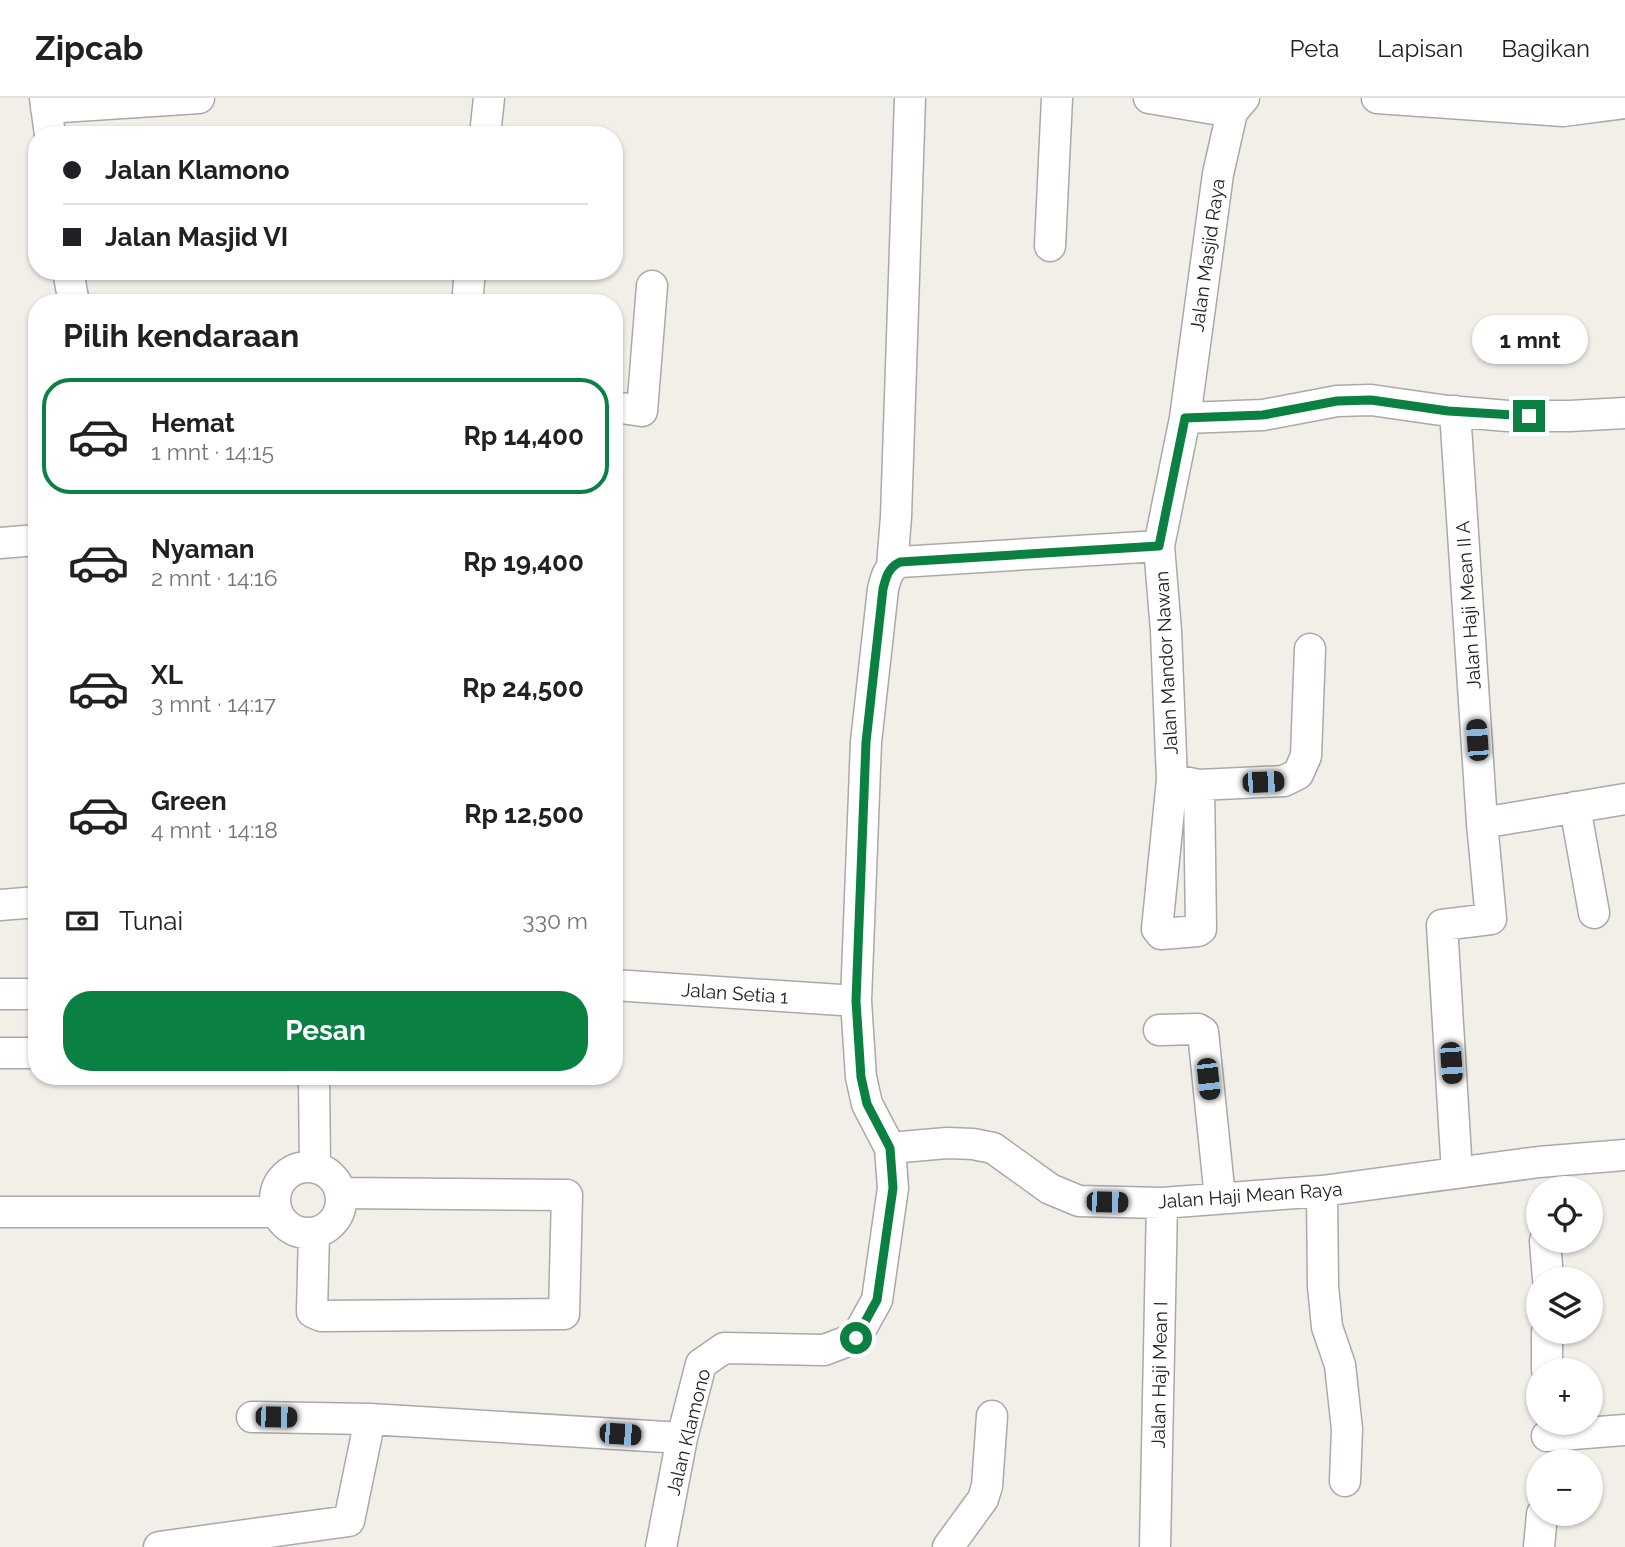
<!DOCTYPE html>
<html lang="id">
<head>
<meta charset="utf-8">
<style>
  body { margin:0; font-family:Raleway,sans-serif; background:#f2f2f2; color:#202124; height:100vh; display:flex; flex-direction:column; font-size:26px; white-space:nowrap }
  * { box-sizing:border-box; margin:0 }
  p { font-size:23px; color:#757577 }
  .icon { flex:none; width:38px; height:38px; fill:none; stroke:currentColor; stroke-width:2; stroke-linecap:round; stroke-linejoin:round }
  .map { position:relative; flex:1; overflow:hidden }
  .details { position:absolute; left:28px; top:196px; width:595px; height:791px; display:flex; flex-direction:column; background:#fff; border-radius:28px; box-shadow:0 2px 5px #0004 }
  .details>* { flex:none }
  .top-card { position:absolute; left:28px; top:28px; width:595px; height:154px; border-radius:28px; box-shadow:0 2px 5px #0004; display:grid; align-content:center; height:154px; padding:0 35px; background:#fff }
  .fabs { position:absolute; left:1526px; top:1078px; display:grid; gap:14px }
  .fabs a { display:grid; place-items:center; width:77px; height:77px; border-radius:50%; background:#fff; box-shadow:0 2px 5px #0004; font-size:35px }
  .end { position:absolute; width:32px; height:32px; margin:-16px; border:9px solid #0b8043; background:#fff; box-shadow:0 0 0 4px #fff }
  .from { border-radius:50% }
  .bubble { position:absolute; height:49px; border-radius:24px; background:#fff; box-shadow:0 2px 5px #0004; font-size:23px; font-weight:700; line-height:49px; text-align:center }
  .car { position:absolute; width:21px; height:42px; margin:-21px -10px; border-radius:9px; box-shadow:0 0 5px 2px #0007; background:linear-gradient(#222 24%,#8ab4d8 0 40%,#222 0 76%,#8ab4d8 0 86%,#222 0) }
  .top-card b { display:flex; align-items:center; gap:24px; height:66px; font-size:26px }
  .top-card b+b { border-top:2px solid #e0e0e0 }
  .top-card i { width:18px; height:18px; background:#202124 }
  ul { padding:0; list-style:none }
  li { display:flex; align-items:center; gap:21px; height:116px; margin:0 14px 10px; padding:0 21px; border:4px solid transparent; border-radius:28px }
  li div { flex:1 }
  li b { display:block; font-size:26px }
  li em { font-style:normal; font-weight:700 }
  li.active { border-color:#0b8043 }
  li>.icon { width:63px; height:63px; stroke-width:1.5 }
  h2 { padding:0 35px; font-size:32px; line-height:84px }
  .pay { display:flex; align-items:center; gap:18px; height:77px; padding:0 35px; font-size:26px }
  .pay p { margin-inline-start:auto }
  .button { display:flex; gap:14px; margin-top:auto; padding:14px 35px }
  .button a { flex:1; height:80px; border-radius:28px; background:#0b8043; color:#fff; font-size:28px; font-weight:700; line-height:80px; text-align:center }
  header { display:flex; align-items:center; gap:42px; box-sizing:border-box; height:98px; padding:0 35px; background:#fff; border-bottom:2px solid #e0e0e0 }
  header strong { font-size:33px }
  nav { display:flex; gap:38px; margin-inline-start:auto; font-size:24px }
  .map>svg:first-child { display:block }
</style>
</head>
<body>
<header>
<strong>Zipcab</strong>
<nav><a>Peta</a><a>Lapisan</a><a>Bagikan</a></nav>
</header>
<div class="map">
<svg width="1625" height="1449" viewBox="0 0 1625 1449">
  <rect width="100%" height="100%" fill="#f2efe9"/>
  <g fill="none" stroke-linecap="round" stroke-linejoin="round">
    <g stroke="#a9a9a9" stroke-width="33">
      <path id="minor" d="M45,0L50,37
        M1149,0L1232,14
        M1377,0L1563,13L1625,5
        M46,10L199,0
        M485,37L489,0
        M1050,148L1057,0
        M68,173L74,205
        M467,205L470,173
        M614,309L642,313L652,188
        M1455,313L1482,725L1491,821L1442,827L1457,1075
        M1185,320L1263,317L1337,303L1371,302L1448,313L1508,318H1570L1625,315
        M0,445L37,442
        M1159,448L1166,533L1172,682L1157,831L1161,836L1198,833L1201,831L1199,687
        M892,468L896,419L910,0
        M1179,683L1199,687L1284,683L1298,676L1306,658L1310,551
        M1575,709L1594,815
        M1482,725L1625,701
        M0,807L37,804
        M614,887L856,903
        M0,896H37
        M1159,932L1198,931L1203,934L1220,1100
        M0,955H37
        M314,978L315,1070
        M890,1050L947,1045L973,1046L993,1050L1050,1091L1079,1103L1162,1105L1322,1093L1539,1064L1625,1057
        M275 1102a33 33 0 1 1 66 0a33 33 0 1 1-66 0Z
        M1322,1093L1323,1188L1327,1229L1340,1267L1347,1331L1345,1383
        M0,1114H277
        M314,1135L312,1214L321,1218L564,1216L567,1097L340,1095
        M1545,1143L1548,1181
        M1547,1272V1234
        M252,1319L370,1321
        M1547,1338L1625,1332
        M159,1449L349,1423L370,1321L682,1340
        M661,1449L682,1340L701,1266L724,1250L824,1252L856,1240L877,1202L893,1090L890,1050L867,1006L861,979L856,903L866,644L883,491C886,479 888,470 900,464L1159,448L1185,320L1218,76L1232,14L1244,0
        M948,1449L983,1401L987,1388L992,1318
        M1155,1449L1162,1105
        M1539,1449L1542,1416"/>
    </g>
    <use href="#minor" stroke="#fff" stroke-width="30"/>
  </g>
  <g fill="none" stroke-linecap="round" stroke-linejoin="round">
    <path stroke="#0b8043" stroke-width="9" d="M856,1240L877,1202L893,1090L890,1050L867,1006L861,979L856,903L866,644L883,491C886,479 888,470 900,464L1159,448L1185,320L1263,317L1337,303L1371,302L1448,313L1529,318"/>
  </g>
  <g text-anchor="middle" stroke-width="5" stroke-linejoin="round" paint-order="stroke">
    <g font-size="19" fill="#222" stroke="#fff">
      <text transform="translate(1207 157) rotate(-82)" y="7">Jalan Masjid Raya</text>
      <text transform="translate(1468 507) rotate(-94)" y="7">Jalan Haji Mean II A</text>
      <text transform="translate(1166 565) rotate(-93)" y="7">Jalan Mandor Nawan</text>
      <text transform="translate(735 895) rotate(4)" y="7">Jalan Setia 1</text>
      <text transform="translate(1250 1097) rotate(-4)" y="7">Jalan Haji Mean Raya</text>
      <text transform="translate(1159 1277) rotate(-89)" y="7">Jalan Haji Mean I</text>
      <text transform="translate(688 1334) rotate(-76)" y="7">Jalan Klamono</text>
    </g>
  </g>
</svg>
<div class="fabs">
<a><svg class="icon" aria-label="locate" viewBox="0 0 24 24"><circle cx="12" cy="12" r="6"/><path d="M12 2v4M12 18v4M2 12h4M18 12h4"/></svg></a>
<a><svg class="icon" aria-label="layers" viewBox="0 0 24 24"><path d="M12 4l9 5-9 5-9-5zM3 14l9 5 9-5"/></svg></a>
<a>+</a>
<a>−</a>
</div>
<i class="end from" style="left:856px;top:1240px"></i>
<i class="end" style="left:1529px;top:318px"></i>
<div class="bubble" style="left:1472px;top:217px;width:116px">1 mnt</div>
<i class="car" style="left:1477px;top:642px;rotate:356deg"></i>
<i class="car" style="left:1263px;top:684px;rotate:88deg"></i>
<i class="car" style="left:1451px;top:965px;rotate:176deg"></i>
<i class="car" style="left:1208px;top:981px;rotate:174deg"></i>
<i class="car" style="left:1107px;top:1104px;rotate:91deg"></i>
<i class="car" style="left:276px;top:1319px;rotate:91deg"></i>
<i class="car" style="left:620px;top:1336px;rotate:94deg"></i>
<div class="top-card">
<b><i class="from"></i>Jalan Klamono</b>
<b><i></i>Jalan Masjid VI</b>
</div>
<section class="details">
<h2>Pilih kendaraan</h2>
<ul>
<li class="active"><svg class="icon" aria-label="car" viewBox="0 0 24 24"><path d="M5 17H2v-5l4-1 3-4h7l3 4 3 1v5h-3M9 17h6M6 11h13"/><circle cx="7" cy="17" r="2"/><circle cx="17" cy="17" r="2"/></svg><div><b>Hemat</b><p>1 mnt · 14:15</p></div><em>Rp 14,400</em></li>
<li><svg class="icon" aria-label="car" viewBox="0 0 24 24"><path d="M5 17H2v-5l4-1 3-4h7l3 4 3 1v5h-3M9 17h6M6 11h13"/><circle cx="7" cy="17" r="2"/><circle cx="17" cy="17" r="2"/></svg><div><b>Nyaman</b><p>2 mnt · 14:16</p></div><em>Rp 19,400</em></li>
<li><svg class="icon" aria-label="car" viewBox="0 0 24 24"><path d="M5 17H2v-5l4-1 3-4h7l3 4 3 1v5h-3M9 17h6M6 11h13"/><circle cx="7" cy="17" r="2"/><circle cx="17" cy="17" r="2"/></svg><div><b>XL</b><p>3 mnt · 14:17</p></div><em>Rp 24,500</em></li>
<li><svg class="icon" aria-label="car" viewBox="0 0 24 24"><path d="M5 17H2v-5l4-1 3-4h7l3 4 3 1v5h-3M9 17h6M6 11h13"/><circle cx="7" cy="17" r="2"/><circle cx="17" cy="17" r="2"/></svg><div><b>Green</b><p>4 mnt · 14:18</p></div><em>Rp 12,500</em></li>
</ul>
<div class="pay"><svg class="icon" aria-label="cash" viewBox="0 0 24 24"><path d="M3 7h18v10H3z"/><circle cx="12" cy="12" r="2"/></svg>Tunai<p>330 m</p></div>
<div class="button"><a>Pesan</a></div>
</section>
</div>
</body>
</html>
